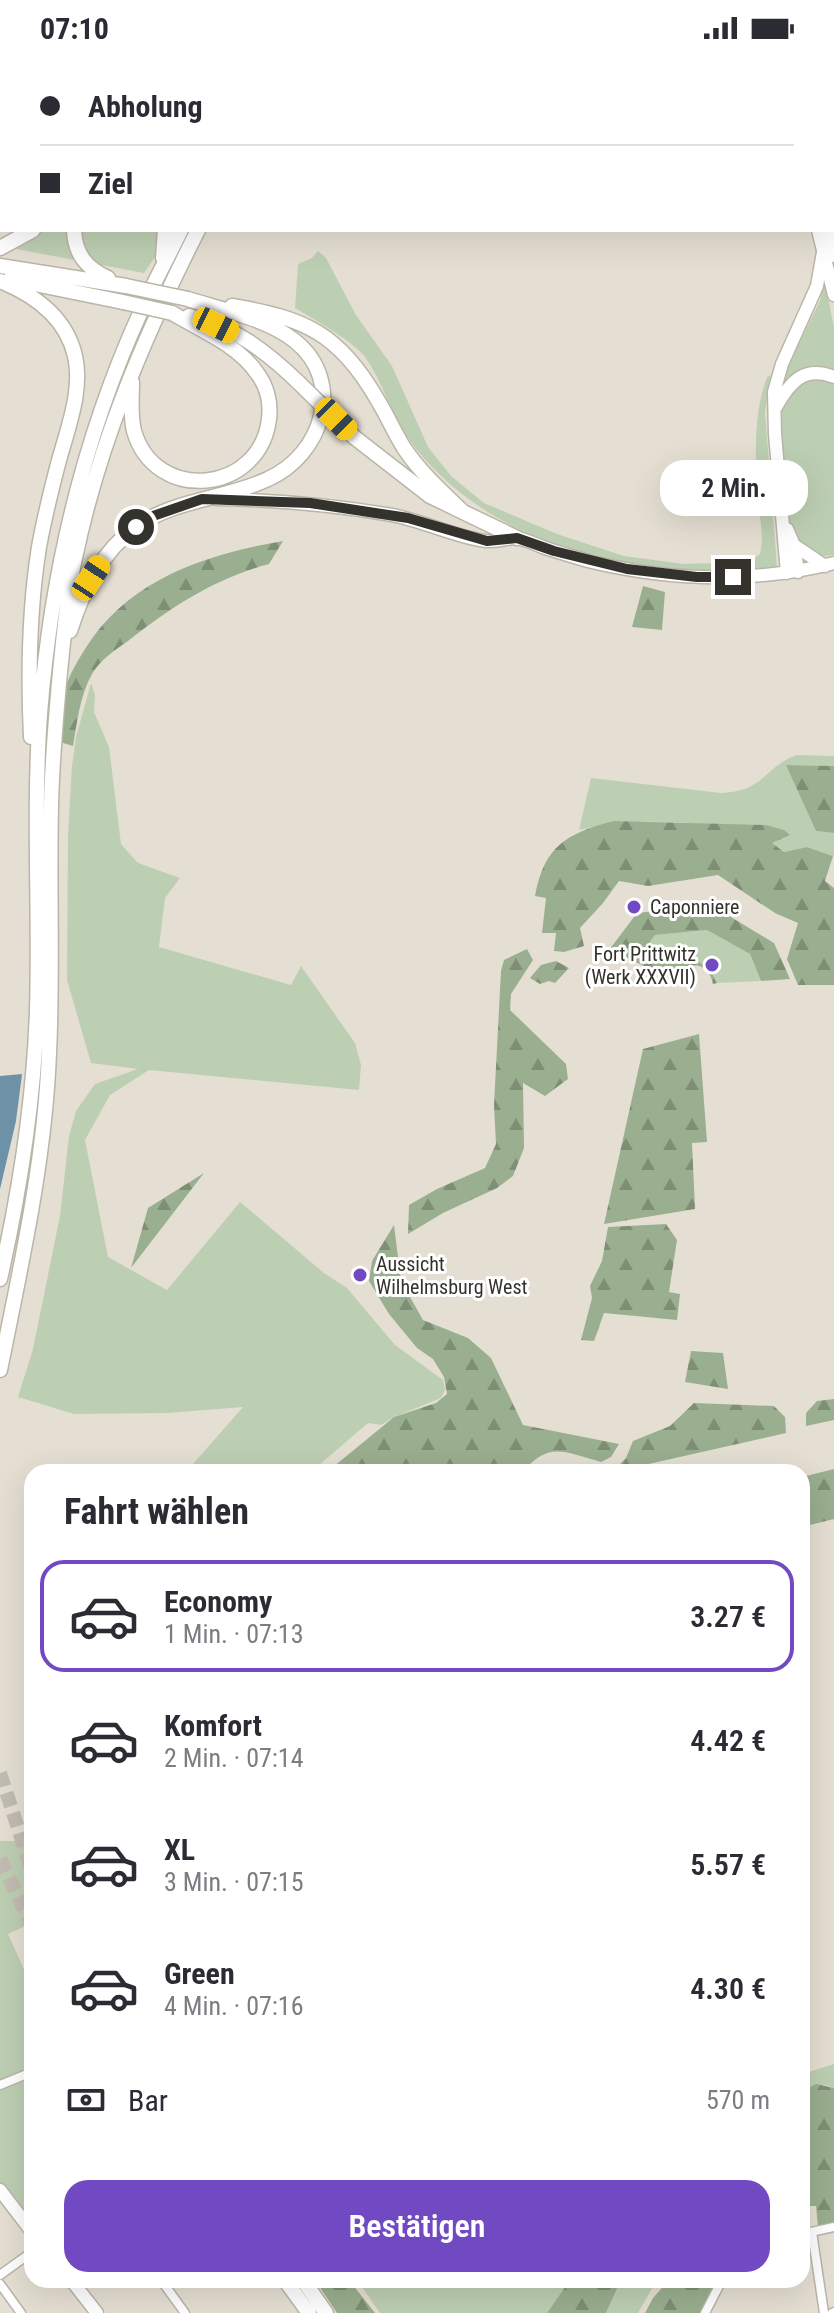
<!DOCTYPE html>
<html lang="de">
<head>
<meta charset="utf-8">
<style>
  body { margin:0; font-family:"Roboto Condensed",sans-serif; background:#f2f2f3; color:#2b2b33; height:100vh; display:flex; flex-direction:column; font-size:30px; white-space:nowrap }
  * { box-sizing:border-box; margin:0 }
  p { font-size:26px; color:#7c7c81 }
  .icon { flex:none; width:44px; height:44px; fill:none; stroke:currentColor; stroke-width:2; stroke-linecap:round; stroke-linejoin:round }
  .map { position:relative; flex:1; overflow:hidden }
  .panel { position:absolute; left:24px; top:1408px; width:786px; height:824px; display:flex; flex-direction:column; background:#fff; border-radius:24px; box-shadow:0 8px 32px #0002 }
  .panel>* { flex:none }
  .top-card { position:absolute; left:0px; top:0px; width:834px; height:176px; box-shadow:0 8px 32px #0002; display:grid; align-content:center; height:176px; padding:0 40px; background:#fff }
  .end { position:absolute; width:36px; height:36px; margin:-18px; border:10px solid #34322d; background:#fff; box-shadow:0 0 0 4px #fff }
  .from { border-radius:50% }
  .bubble { position:absolute; height:56px; border-radius:24px; background:#fff; box-shadow:0 8px 32px #0002; font-size:26px; font-weight:600; line-height:56px; text-align:center }
  .car { position:absolute; width:24px; height:48px; margin:-24px -12px; border-radius:10px; box-shadow:0 0 6px 2px #0007; background:linear-gradient(#f5c518 24%,#345 0 40%,#f5c518 0 76%,#345 0 86%,#f5c518 0) }
  .top-card b { display:flex; align-items:center; gap:28px; height:76px; font-size:30px }
  .top-card b+b { border-top:2px solid #e1e1e2 }
  .top-card i { width:20px; height:20px; background:#2b2b33 }
  ul { padding:0; list-style:none }
  li { display:flex; align-items:center; gap:24px; height:112px; margin:0 16px 12px; padding:0 24px; border:4px solid transparent; border-radius:24px }
  li div { flex:1 }
  li b { display:block; font-size:30px }
  li em { font-style:normal; font-weight:600 }
  li.active { border-color:#714ac3 }
  li>.icon { width:72px; height:72px; stroke-width:1.5 }
  h2 { padding:0 40px; font-size:36px; line-height:96px }
  .pay { display:flex; align-items:center; gap:20px; height:88px; padding:0 40px; font-size:30px }
  .pay p { margin-inline-start:auto }
  .primary-button { display:flex; gap:16px; margin-top:auto; padding:16px 40px }
  .primary-button a { flex:1; height:92px; border-radius:24px; background:#714ac3; color:#fff; font-size:32px; font-weight:600; line-height:92px; text-align:center }
  .status { display:flex; justify-content:space-between; align-items:center; height:56px; padding:0 40px; background:#fff; direction:ltr }
  .status svg { height:22px; fill:currentColor }
  .map>svg:first-child { display:block }
</style>
</head>
<body>
<div class="status"><b>07:10</b><svg viewBox="0 0 49 12"><path d="M0 12V9h3v3zM5 12V6h3v6zM10 12V3h3v9zM15 12V0h3v12zM26 1h20v11H26zM47 4h2v5h-2z"/></svg></div>
<div class="map">
<svg width="834" height="2257" viewBox="0 0 834 2257">
  <defs>
    <pattern id="forest-firs" width="22" height="20" patternUnits="userSpaceOnUse" patternTransform="scale(2)"><rect width="22" height="20" fill="#9aaf8f"/><path d="M5 1l3.5 6h-7zM16 11l3.5 6h-7z" fill="#7e8f75"/></pattern>
  </defs>
  <rect width="100%" height="100%" fill="#e5dfd3"/>
  <path fill="#dbd2bf" d="M804,0H834V149L832,2Z"/>
  <path fill="#bdcfb3" d="M115,0H251L115,2Z
    M43,174H174L144,217L16,193Z
    M318,195L326,202L356,259L392,310L428,391L451,420L484,447L557,478L624,500L684,508L749,506L760,498C765,477 758,456 757,435C755,398 754,355 767,321L771,319L765,356L777,511C648,529 487,493 408,382C390,357 383,326 365,301C353,285 313,263 295,252L298,208L312,202Z
    M824,222L834,271V499L825,500L802,492L790,471L779,356L785,315L820,245Z
    M91,627L95,639L94,656L109,691L121,788L138,807L180,822L165,842L159,891L291,929L301,910L355,987L361,1009L359,1034L149,1014L110,1039L85,1084L108,1201L167,1234L240,1146L324,1217L347,1232L395,1289L443,1324L445,1334L441,1342L394,1361L381,1369L368,1367L311,1416H186L243,1351L168,1357L74,1358L18,1341L33,1293L60,1160L69,1080L76,1055L95,1028L138,1013L91,1007L67,924L68,778L72,710L76,681Z
    M797,699L834,700V710L787,709L816,775L834,777V800L807,791L784,796L771,787L789,779C719,770 650,757 579,774L591,722L721,737C766,735 763,711 797,699Z
    M707,874L750,898L761,925L717,927L708,910L649,887L655,879Z
    M32,1751V1867L8,1878L32,1931V2013L0,2028V1785H29Z
    M834,2008V2032L825,2029L802,2035V2018Z
    M32,2021V2171L0,2128V2034Z
    M357,2224H570L547,2257H380Z
    M621,2224H663L655,2227L638,2257H606Z"/>
  <path fill="url(#forest-firs)" d="M283,485L269,508C216,522 171,551 128,585C115,594 100,604 92,618C80,639 77,667 73,690L63,687C63,671 62,653 64,638C67,622 77,606 85,593C128,523 207,498 283,485Z
    M643,530L665,536L662,574L632,571Z
    M786,709L834,710V777L816,775Z
    M614,765L766,769L784,774L790,779L772,787L784,796L807,791L833,800L825,825L834,832V929H798L787,903L798,867L775,857L718,819L648,830L619,825L603,847L580,872L584,890L564,896L554,895L556,877H542L546,842L535,840C544,790 567,777 614,765Z
    M711,849L774,887L790,923L761,925L750,898L707,874L655,879L649,887L708,910L717,927L713,928C710,911 697,905 682,912L675,924L609,894L637,857Z
    M527,893L533,904L511,938L510,954L566,1008L568,1023L545,1040L523,1027L524,1092L513,1120L497,1132L443,1157L408,1178L409,1149L437,1133L485,1112L496,1088L494,1049L501,915L504,904Z
    M556,905L569,912L555,927L549,925L540,928L530,922L541,909Z
    M699,978L707,1086L692,1087L695,1153L604,1168L643,993Z
    M204,1117L131,1212L148,1152Z
    M666,1168L677,1184L669,1236L680,1238L677,1264L604,1257L594,1285L581,1284L592,1242L590,1230L602,1205L608,1171Z
    M394,1169L401,1225L423,1264L468,1282L491,1302L523,1369L619,1388L611,1401L601,1406C566,1397 549,1384 523,1416H327L394,1361L436,1347L447,1338L444,1321L433,1303L417,1292L389,1258L369,1225L372,1205Z
    M691,1295L723,1297L728,1333L685,1326Z
    M834,1343V1364L806,1370V1357L817,1345Z
    M694,1347L774,1350L785,1361L786,1377L622,1414L616,1412L626,1402L633,1385L670,1370Z
    M834,1413V1463L802,1471L806,1420Z
    M816,2028L834,2032V2168L818,2171L816,2150H802V2035Z
    M315,2224H349L375,2257H337Z
    M570,2224H621L606,2257H547Z
    M669,2224H718L701,2257H645L653,2242Z"/>
  <path fill="#6d91a6" d="M22,1018L16,1065L0,1133V1020Z"/>
  <g fill="none" stroke-linecap="round" stroke-linejoin="round">
    <path stroke="#c2bcb2" stroke-width="14" stroke-dasharray="14 7" stroke-linecap="butt" d="M0,1717L32,1815
      M0,1803L32,1870"/>
    <g stroke="#bab5a9" stroke-width="11">
      <path id="street" d="M167,0V2
        M0,2029L32,2016
        M812,2176L824,2257
        M802,2178L834,2171
        M0,2219L32,2196
        M161,2224L185,2257
        M0,2228L21,2257
        M705,2257L722,2224
        M832,2257L834,2256"/>
    </g>
    <g stroke="#bab5a9" stroke-width="15">
      <path id="secondary" d="M791,0L792,2
        M818,174L834,239
        M829,174L834,200
        M776,351C790,326 804,309 834,321
        M787,473L794,489L798,516
        M794,489L825,510
        M787,517L775,378L774,336L782,308L817,230L823,196
        M0,2134L32,2176
        M71,2224L97,2257"/>
    </g>
    <g stroke="#bab5a9" stroke-width="15">
      <path id="primary" d="M216,443C276,444 334,449 392,459C424,465 455,481 486,485C497,486 506,482 517,482C525,483 537,489 545,492C561,497 577,502 592,506C672,525 754,527 834,507"/>
    </g>
    <g stroke="#bab5a9" stroke-width="17">
      <path id="highway" d="M267,2L268,0
        M283,2L284,0
        M74,174C75,198 86,212 108,222
        M0,192L33,174
        M163,202L165,174
        M0,210L126,230
        M10,223L123,246
        M0,225C35,239 66,261 75,300C83,335 67,374 58,408C51,435 44,463 39,491C29,554 28,617 31,681
        M232,250C304,262 339,277 377,343C387,359 394,376 404,392C420,416 442,436 463,456
        M189,260C232,269 267,296 298,326
        M132,326C132,342 130,359 134,375C155,448 260,438 269,363C271,347 267,330 257,317C238,289 201,274 172,257
        M354,381L430,440L517,482
        M70,575C83,534 101,496 137,470C176,443 226,443 268,423C322,399 346,326 295,285C266,262 222,254 188,243
        M0,1223C20,1134 34,1046 37,954C40,856 33,757 40,658C51,520 83,382 141,255C153,228 168,201 181,174
        M0,1314C21,1209 45,1104 49,997C53,915 49,832 51,749C52,705 56,660 60,616C64,578 67,539 75,502C99,386 145,279 198,174
        M285,2224L309,2257
        M303,2224L326,2257"/>
    </g>
    <use href="#street" stroke="#fff" stroke-width="8"/>
    <use href="#secondary" stroke="#fff" stroke-width="12"/>
    <use href="#primary" stroke="#fff" stroke-width="12"/>
    <use href="#highway" stroke="#fff" stroke-width="14"/>
    <g stroke="#bab5a9" stroke-width="17" stroke-linecap="butt">
      <path id="highway-bridge" d="M126,230L188,243
        M123,246L172,257
        M298,326L354,381"/>
    </g>
    <use href="#highway-bridge" stroke="#fff" stroke-width="14"/>
  </g>
  <g fill="none" stroke-linecap="round" stroke-linejoin="round">
    <path stroke="#34322d" stroke-width="10" d="M136,471L153,460L202,443L310,447L408,462L487,485L517,482L554,495L627,513L697,521H733"/>
  </g>
  <g fill="#714ac3" stroke="#fff" stroke-width="3">
    <circle cx="634" cy="851" r="8"/>
    <circle cx="712" cy="909" r="8"/>
    <circle cx="360" cy="1219" r="8"/>
  </g>
  <g text-anchor="middle" stroke-width="6" stroke-linejoin="round" paint-order="stroke">
    <g font-size="20" fill="#34322d" stroke="#fff" text-anchor="start">
      <text x="650" y="858">Caponniere</text>
      <text x="696" y="905" text-anchor="end">Fort Prittwitz<tspan x="696" dy="23">(Werk XXXVII)</tspan></text>
      <text x="376" y="1215">Aussicht<tspan x="376" dy="23">Wilhelmsburg West</tspan></text>
    </g>
  </g>
</svg>
<i class="end from" style="left:136px;top:471px"></i>
<i class="end" style="left:733px;top:521px"></i>
<div class="bubble" style="left:660px;top:404px;width:148px">2 Min.</div>
<i class="car" style="left:216px;top:269px;rotate:116deg"></i>
<i class="car" style="left:336px;top:363px;rotate:135deg"></i>
<i class="car" style="left:91px;top:522px;rotate:33deg"></i>
<div class="top-card">
<b><i class="from"></i>Abholung</b>
<b><i></i>Ziel</b>
</div>
<section class="panel">
<h2>Fahrt wählen</h2>
<ul>
<li class="active"><svg class="icon" aria-label="car" viewBox="0 0 24 24"><path d="M5 17H2v-5l4-1 3-4h7l3 4 3 1v5h-3M9 17h6M6 11h13"/><circle cx="7" cy="17" r="2"/><circle cx="17" cy="17" r="2"/></svg><div><b>Economy</b><p>1 Min. · 07:13</p></div><em>3.27 €</em></li>
<li><svg class="icon" aria-label="car" viewBox="0 0 24 24"><path d="M5 17H2v-5l4-1 3-4h7l3 4 3 1v5h-3M9 17h6M6 11h13"/><circle cx="7" cy="17" r="2"/><circle cx="17" cy="17" r="2"/></svg><div><b>Komfort</b><p>2 Min. · 07:14</p></div><em>4.42 €</em></li>
<li><svg class="icon" aria-label="car" viewBox="0 0 24 24"><path d="M5 17H2v-5l4-1 3-4h7l3 4 3 1v5h-3M9 17h6M6 11h13"/><circle cx="7" cy="17" r="2"/><circle cx="17" cy="17" r="2"/></svg><div><b>XL</b><p>3 Min. · 07:15</p></div><em>5.57 €</em></li>
<li><svg class="icon" aria-label="car" viewBox="0 0 24 24"><path d="M5 17H2v-5l4-1 3-4h7l3 4 3 1v5h-3M9 17h6M6 11h13"/><circle cx="7" cy="17" r="2"/><circle cx="17" cy="17" r="2"/></svg><div><b>Green</b><p>4 Min. · 07:16</p></div><em>4.30 €</em></li>
</ul>
<div class="pay"><svg class="icon" aria-label="cash" viewBox="0 0 24 24"><path d="M3 7h18v10H3z"/><circle cx="12" cy="12" r="2"/></svg>Bar<p>570 m</p></div>
<div class="primary-button"><a>Bestätigen</a></div>
</section>
</div>
</body>
</html>
